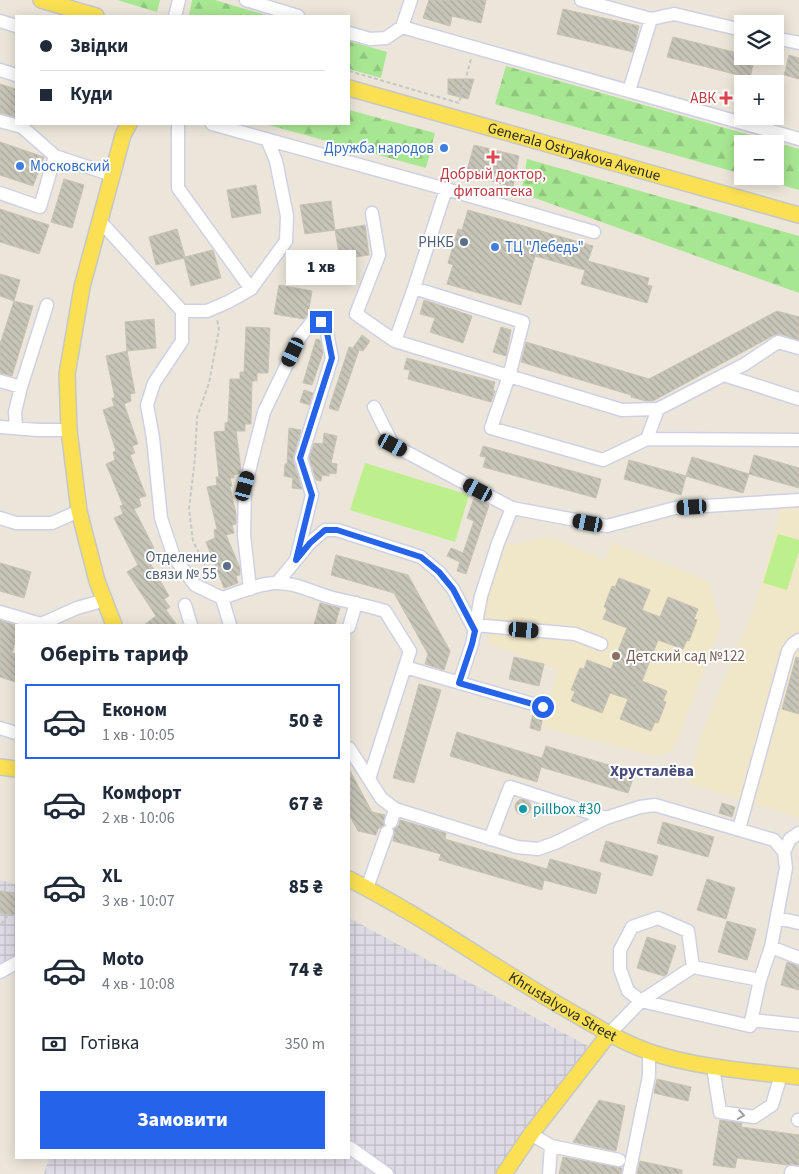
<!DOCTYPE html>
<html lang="uk">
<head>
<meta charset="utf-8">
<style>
  body { margin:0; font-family:"Source Sans 3",sans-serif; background:#f2f2f3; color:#1f2937; height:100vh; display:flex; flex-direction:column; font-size:19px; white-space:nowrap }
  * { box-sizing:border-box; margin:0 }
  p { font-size:16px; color:#747a83 }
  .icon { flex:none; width:28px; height:28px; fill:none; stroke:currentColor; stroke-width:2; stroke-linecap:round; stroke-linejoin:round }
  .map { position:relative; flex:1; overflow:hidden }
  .drawer { position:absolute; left:15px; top:624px; width:335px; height:535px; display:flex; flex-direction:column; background:#fff; border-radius:0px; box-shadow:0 2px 12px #0003 }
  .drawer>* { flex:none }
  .hud { position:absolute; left:15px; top:15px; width:335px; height:110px; border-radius:0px; box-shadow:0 2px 12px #0003; display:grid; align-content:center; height:110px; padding:0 25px; background:#fff }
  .controls { position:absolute; left:734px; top:15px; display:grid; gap:10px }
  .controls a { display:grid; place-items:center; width:50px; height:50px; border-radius:0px; background:#fff; box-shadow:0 2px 12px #0003; font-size:25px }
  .end { position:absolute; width:22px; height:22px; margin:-11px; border:6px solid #2563eb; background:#fff; box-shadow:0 0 0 2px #fff }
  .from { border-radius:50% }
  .bubble { position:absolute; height:35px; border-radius:0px; background:#fff; box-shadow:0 2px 12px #0003; font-size:16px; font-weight:800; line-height:35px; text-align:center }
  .car { position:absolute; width:15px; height:30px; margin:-15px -8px; border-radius:6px; box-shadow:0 0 4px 1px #0007; background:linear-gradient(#222 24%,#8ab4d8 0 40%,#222 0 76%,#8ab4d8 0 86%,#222 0) }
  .hud b { display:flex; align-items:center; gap:18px; height:48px; font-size:19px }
  .hud b+b { border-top:1px solid #e0e1e3 }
  .hud i { width:12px; height:12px; background:#1f2937 }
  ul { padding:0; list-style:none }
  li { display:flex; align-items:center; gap:15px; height:75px; margin:0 10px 8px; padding:0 15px; border:2px solid transparent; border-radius:0px }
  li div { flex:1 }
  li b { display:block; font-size:19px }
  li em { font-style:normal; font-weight:800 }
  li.active { border-color:#2563eb }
  li>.icon { width:45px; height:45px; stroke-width:1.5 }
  h2 { padding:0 25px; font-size:22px; line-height:60px }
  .pay { display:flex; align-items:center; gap:12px; height:55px; padding:0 25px; font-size:19px }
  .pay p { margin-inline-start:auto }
  .cta { display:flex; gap:10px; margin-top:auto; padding:10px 25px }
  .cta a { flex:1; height:58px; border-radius:0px; background:#2563eb; color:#fff; font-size:20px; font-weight:800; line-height:58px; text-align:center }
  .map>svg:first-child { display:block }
</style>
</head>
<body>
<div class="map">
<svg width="799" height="1174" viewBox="0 0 799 1174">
  <defs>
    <pattern id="industrial-grid" width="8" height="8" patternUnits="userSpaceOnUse" patternTransform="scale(1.25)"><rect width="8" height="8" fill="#dedbe4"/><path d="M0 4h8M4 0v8" fill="none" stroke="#bebcc4"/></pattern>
    <pattern id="forest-firs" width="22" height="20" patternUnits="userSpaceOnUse" patternTransform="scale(1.25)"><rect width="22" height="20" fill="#a8e792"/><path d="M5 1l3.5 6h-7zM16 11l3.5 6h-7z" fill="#91c67e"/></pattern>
    <pattern id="building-back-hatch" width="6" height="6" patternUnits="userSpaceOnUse" patternTransform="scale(1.25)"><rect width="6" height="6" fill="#c7c4b8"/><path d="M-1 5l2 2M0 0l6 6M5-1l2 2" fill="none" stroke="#aba89e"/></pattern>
  </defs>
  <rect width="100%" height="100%" fill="#ece6da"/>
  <path fill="url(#industrial-grid)" d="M0,880L16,884V960L0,968Z
    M349,918L588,1046L497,1174H44L49,1158H349Z"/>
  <path fill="#f0e6c8" d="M799,508V818L690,784L689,776L706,722L754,608L781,509Z
    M550,537L605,560L611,542L709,581L721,626L674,749L659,756L642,753L542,727L558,669L488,644L491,620L481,619L504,546Z"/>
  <path fill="url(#forest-firs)" d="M117,0H160L157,12Z
    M192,0H215L269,16H189Z
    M349,41L387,52L381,78L349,69Z
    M506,66L799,149V190L749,176H775V144H742V174L495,104Z
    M349,110L435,133L426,168L265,124H349Z
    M527,159L799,236V293L521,193Z"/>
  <path fill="#beef8d" d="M365,463L469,495L455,542L350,510Z
    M778,534L799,540V551L787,590L763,583Z"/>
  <path fill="url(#building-back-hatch)" stroke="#c8c2b3" d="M429,0H486L481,23L452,16L450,26L423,18Z
    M563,9L639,26L633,52L557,34Z
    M673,37L742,54V56H755L750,78L667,57Z
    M789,55L799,58V79L784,75Z
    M448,79H474L468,99L448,94Z
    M0,84L16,89V117L0,113Z
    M0,142L44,157L33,186L0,175Z
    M474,145L519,156L513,187L466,174Z
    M64,179L84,185L72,228L51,222Z
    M256,185L261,213L232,218L227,190Z
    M331,201L335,230L305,234L300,205Z
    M0,209L49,225L39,254L0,242Z
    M468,210L593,246L588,261L649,278L647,285L652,286L647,303L581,284L585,270L535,256L521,305L447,284L453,265L448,263L458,229L462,230Z
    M365,225L369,255L340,259L335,230Z
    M177,229L185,257L213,250L221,278L191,286L184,258L156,265L149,237Z
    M0,274L20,280L14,301L0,296Z
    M279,285L312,291L308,314L304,319L274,314Z
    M424,300L472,316L463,343L430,332L435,318L420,314Z
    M14,301L33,306L12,376L0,373V344Z
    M777,311L799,317V340L780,334L774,335L653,401H646L631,397V395L521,362L526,342L649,379Z
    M154,319L156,348L127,351L125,322Z
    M246,327L270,328L268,373H257V381H252L251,424H245V431H236L241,470L240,473L234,475V478H230L232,486L230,487L236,514V524L232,525L234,533L226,535L240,568V575L236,576L238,583L224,588L206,542L215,538L214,530L217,529L207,487L217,485L216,477H219L214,432L225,431V423L228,422L230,379H240V372H244Z
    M501,327L511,330L506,356L493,352Z
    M362,335L370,341L363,351L353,348Z
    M316,339L320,340L323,353L312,385L303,383Z
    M349,347L359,350L338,411L329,408Z
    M127,351L135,393L130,394L131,401L124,404L138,444L132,446L135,453L130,455L146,496L139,498L141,506L134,509L154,548L148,551L151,556L147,558L169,596L164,599L170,607L166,610L177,625H144L156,616L127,572L138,565L114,518L123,514L120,506L123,505L106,464L115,460L113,452L116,451L103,410L114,406L112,398H115L106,356Z
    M407,358L495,382L493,390L495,391L491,402L408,379L410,370L404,369Z
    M304,390L313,393L309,405L300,402Z
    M289,428L301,430L293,460L302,489L292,488L293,478L284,476L285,464H287Z
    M324,433L337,436L331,463L337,464L336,474L329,473V476L322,475L321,481L316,480L309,458L314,443L323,444Z
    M483,446L601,479L596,498L483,467L486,457L480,456Z
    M754,455L799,468V488L749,474Z
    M692,457L749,474L743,493L686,476Z
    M629,460L686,476L681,495L624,479Z
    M474,498L489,505L466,574L457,571L460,562L447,556L451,548L463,553L474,521L467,518Z
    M336,555L408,575L450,651L444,670L425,664L428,654L394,593L331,575Z
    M0,563L31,572L24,598L0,591Z
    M619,578L650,590L642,610L660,617L668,597L698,609L694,619L697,620L689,641L687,640L683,649L658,640L642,681L667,691L663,701L666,702L658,723L655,722L651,731L620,719L628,699L610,693L602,713L571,701L575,691L571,690L580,668L584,669L587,660L611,669L627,628L603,619L607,609L604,607L612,586L615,587Z
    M320,603L340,608L335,625H314Z
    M0,620L16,625V638L12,653L16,654V682L0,677Z
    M514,657L544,664L539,686L509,679Z
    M796,657L799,658V714L782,709Z
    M419,684L441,690L414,783L393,778Z
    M533,713L543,715L540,731L530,728Z
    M457,732L542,758L546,746L635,773L628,793L541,767L537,782L450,756Z
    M349,769L372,812L385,815L384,825L378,829L376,835L358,831L349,814Z
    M515 807a8 8 0 1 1 16 0a8 8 0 1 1-16 0Z
    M722,803L735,807L732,817L719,813Z
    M400,820L446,833L445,839L547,869L550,859L601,873L596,894L544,880L542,890L439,860L441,854L393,841L394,829L399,825Z
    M663,822L714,837L708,857L657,843Z
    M606,841L658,856L652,876L600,861Z
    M707,879L735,888L726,919L697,910Z
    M0,891L16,893V915L0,913Z
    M727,921L756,929L747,960L718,952Z
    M647,937L676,946L667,974L664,976L637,968Z
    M787,962L799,966V990L781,985Z
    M657,1079L691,1087L688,1101L654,1093Z
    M599,1100L625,1106L616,1151L573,1142Z
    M720,1120L742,1123L741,1127L799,1135V1165H787L737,1158L735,1168L713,1165Z
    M563,1157L622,1168L621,1174H559Z
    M640,1161L682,1170V1174H637Z"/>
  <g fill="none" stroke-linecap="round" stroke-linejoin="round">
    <g stroke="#cfd1e3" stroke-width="15">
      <path id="minor" d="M246,0L298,16
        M581,0L651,19L674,14L742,30
        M175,16L179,0
        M0,21L16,26
        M402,27L411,0
        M349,33L370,39L386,38L402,27L799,139
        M775,38L799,43
        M0,70L16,75
        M629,91L651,19
        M0,121L22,127L55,156
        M178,124V188L251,289
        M212,124L446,189L594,232
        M446,189L414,288L523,322L509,376L622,410L658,409L745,364L778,342L799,348
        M0,193L40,207L55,156L112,175
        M372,213L379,255L356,314L395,341
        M100,221L182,311V341L154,383L147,405L153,438L161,518L174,557L195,585L222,598L230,625
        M414,288L395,341L509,376L491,428L603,460L647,439
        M182,311H207L228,302L251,289L286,241L287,216L276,161L267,139
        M724,375L799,399
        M0,381L21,387
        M374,407L393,445L512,508L607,526L675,508L799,500
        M658,409L647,439L799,440
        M0,427L38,430H69
        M16,428L15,412L21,387L47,305
        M0,518L16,523H52L79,511
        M277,583L310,543L325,530H337L421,557L439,572L453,589L475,631
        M250,589L244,535L245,487L264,412L300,337L315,318L321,322L327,333L332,358L301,458L312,495L296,560
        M222,598C239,593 259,583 277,583C298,583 314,593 333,598C351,602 368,606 385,611L410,651L369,779L381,798L395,809L391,822
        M185,605L191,625
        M0,612L41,624L77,608L105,600
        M475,625L575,634L601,644
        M349,627L356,603
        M405,667L543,707
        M459,683L472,644L481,596L498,543L512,508
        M0,728L16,733
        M349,748L369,779
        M395,809L517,847L538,849L555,843L606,818L640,807L655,805L774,840L784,852L786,868L771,947L760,980L750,1026L641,1001L609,1034
        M739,829L788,651L793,644L799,640
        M490,839L510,787L606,818
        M784,852L790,839L799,833
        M367,888L387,832
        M777,918L799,923
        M771,947L799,958
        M693,967L688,931L658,918L632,927L620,950V969L628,991L641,1001L693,967L760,980
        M0,972L16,963
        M751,1020L799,1025
        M713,1067L720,1112L754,1117L772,1105L781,1075
        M798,1120H799
        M531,1134L551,1146L619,1160
        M349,1147L387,1174
        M791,1172L799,1173
        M549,1174L551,1146
        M629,1174L649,1076V1052"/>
    </g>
    <g stroke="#c7c7c7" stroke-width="18">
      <g id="major">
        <path d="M41,0L96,16"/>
        <path id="s1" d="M349,88L799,215"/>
        <path d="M114,625L97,581L79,511L69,430L67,374L82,287L123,135L129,124"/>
        <path d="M0,767L16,769"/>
        <path id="s2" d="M349,879C422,916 489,964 559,1005C589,1022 618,1041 650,1052C698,1068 749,1071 799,1077"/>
        <path d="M504,1174L531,1134L609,1034"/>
      </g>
    </g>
    <path stroke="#c7c7c7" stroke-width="2" stroke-dasharray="4 2.5" stroke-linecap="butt" d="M349,71L459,103L471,59
      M209,577L207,569L193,541L189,509L195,458L197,417L209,383L219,329L217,319
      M1,924L9,914"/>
    <use href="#minor" stroke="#fff" stroke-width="12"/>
    <use href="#major" stroke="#fae052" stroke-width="15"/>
  </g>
  <defs><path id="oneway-chevron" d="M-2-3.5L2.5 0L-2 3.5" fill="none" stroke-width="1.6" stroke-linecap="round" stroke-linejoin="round" transform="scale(1.25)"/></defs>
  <use stroke="#9f9f9f" href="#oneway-chevron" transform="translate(741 1115) rotate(9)"/>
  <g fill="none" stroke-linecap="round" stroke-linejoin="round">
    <path stroke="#2563eb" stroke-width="6" d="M321,322L327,333L332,358L300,458L312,495L296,560L310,543L325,530H337L421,557L439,572L453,589L475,631L472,644L459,683L543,707"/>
  </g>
  <g fill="#e0444e" stroke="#fff" stroke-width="2">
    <path d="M723.5 90.5h5v5h5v5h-5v5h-5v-5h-5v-5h5z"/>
    <path d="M490.5 149.5h5v5h5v5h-5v5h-5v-5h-5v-5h5z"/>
  </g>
  <g fill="#3f7fe0" stroke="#fff" stroke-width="2">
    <circle cx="444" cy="148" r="5"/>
    <circle cx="20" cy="166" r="5"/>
    <circle cx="495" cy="247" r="5"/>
  </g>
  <g fill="#5c6f8a" stroke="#fff" stroke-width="2">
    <circle cx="464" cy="242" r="5"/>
    <circle cx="227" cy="566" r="5"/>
  </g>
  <circle fill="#8d6e63" stroke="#fff" stroke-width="2" cx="616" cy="656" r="5"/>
  <circle fill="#0f9aa8" stroke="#fff" stroke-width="2" cx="523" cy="809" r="5"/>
  <g text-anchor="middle" stroke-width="4" stroke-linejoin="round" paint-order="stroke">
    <g font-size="15" fill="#be3a42" stroke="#fff" text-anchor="end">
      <text x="716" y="103">АВК</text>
      <text x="493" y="179" text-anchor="middle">Добрый доктор,<tspan x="493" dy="17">фитоаптека</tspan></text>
    </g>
    <g font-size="15" fill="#366cbe" stroke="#fff" text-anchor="start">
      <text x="434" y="153" text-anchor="end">Дружба народов</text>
      <text x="30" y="171">Московский</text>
      <text x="505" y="252">ТЦ "Лебедь"</text>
    </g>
    <g font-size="15" fill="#292929" stroke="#fff">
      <text dy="5" stroke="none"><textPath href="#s1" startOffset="234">Generala Ostryakova Avenue</textPath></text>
      <text dy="5" stroke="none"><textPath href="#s2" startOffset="249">Khrustalyova Street</textPath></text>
    </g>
    <g font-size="15" fill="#4e5e75" stroke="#fff" text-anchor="end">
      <text x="454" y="247">РНКБ</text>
      <text x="217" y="562">Отделение<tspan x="217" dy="17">связи № 55</tspan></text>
    </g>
    <g font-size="15" fill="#785e54" stroke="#fff" text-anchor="start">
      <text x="626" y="661">Детский сад №122</text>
    </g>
    <g font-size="15" fill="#0d838f" stroke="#fff" text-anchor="start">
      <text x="533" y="814">pillbox #30</text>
    </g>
    <g font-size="16" font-weight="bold" fill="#474c7d" stroke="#fff">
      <text x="652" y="776">Хрусталёва</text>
    </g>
  </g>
</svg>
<div class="controls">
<a><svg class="icon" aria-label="layers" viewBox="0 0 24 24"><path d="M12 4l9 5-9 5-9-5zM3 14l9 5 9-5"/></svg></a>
<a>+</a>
<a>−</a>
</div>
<i class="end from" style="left:543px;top:707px"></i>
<i class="end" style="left:321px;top:322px"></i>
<div class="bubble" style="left:286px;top:250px;width:70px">1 хв</div>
<i class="car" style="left:293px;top:352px;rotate:205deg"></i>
<i class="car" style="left:393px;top:445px;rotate:118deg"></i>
<i class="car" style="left:245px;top:486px;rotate:15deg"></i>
<i class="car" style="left:478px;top:490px;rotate:298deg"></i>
<i class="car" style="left:692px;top:507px;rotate:267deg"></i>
<i class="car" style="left:588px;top:523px;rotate:281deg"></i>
<i class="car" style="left:524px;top:630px;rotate:95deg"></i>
<div class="hud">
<b><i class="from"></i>Звідки</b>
<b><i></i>Куди</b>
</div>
<section class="drawer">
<h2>Оберіть тариф</h2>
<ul>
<li class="active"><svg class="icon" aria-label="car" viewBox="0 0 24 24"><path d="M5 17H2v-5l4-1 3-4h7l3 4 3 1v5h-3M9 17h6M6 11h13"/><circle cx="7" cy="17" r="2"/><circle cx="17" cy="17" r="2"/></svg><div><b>Економ</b><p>1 хв · 10:05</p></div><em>50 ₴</em></li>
<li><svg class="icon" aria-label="car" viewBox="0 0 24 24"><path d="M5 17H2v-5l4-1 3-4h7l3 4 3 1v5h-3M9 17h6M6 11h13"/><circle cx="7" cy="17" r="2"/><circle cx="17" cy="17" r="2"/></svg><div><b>Комфорт</b><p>2 хв · 10:06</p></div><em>67 ₴</em></li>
<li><svg class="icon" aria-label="car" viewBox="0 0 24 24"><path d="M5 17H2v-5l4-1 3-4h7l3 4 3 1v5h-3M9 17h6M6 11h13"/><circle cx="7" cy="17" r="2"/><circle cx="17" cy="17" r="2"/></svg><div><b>XL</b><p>3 хв · 10:07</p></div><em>85 ₴</em></li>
<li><svg class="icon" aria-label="car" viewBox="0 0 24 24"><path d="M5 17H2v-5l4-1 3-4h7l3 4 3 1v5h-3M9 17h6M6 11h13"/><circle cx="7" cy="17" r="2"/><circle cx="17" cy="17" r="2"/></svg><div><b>Moto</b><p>4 хв · 10:08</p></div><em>74 ₴</em></li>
</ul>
<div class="pay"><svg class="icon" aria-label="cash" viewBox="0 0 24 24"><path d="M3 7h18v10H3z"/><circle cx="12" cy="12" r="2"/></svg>Готівка<p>350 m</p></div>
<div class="cta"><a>Замовити</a></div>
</section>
</div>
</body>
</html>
